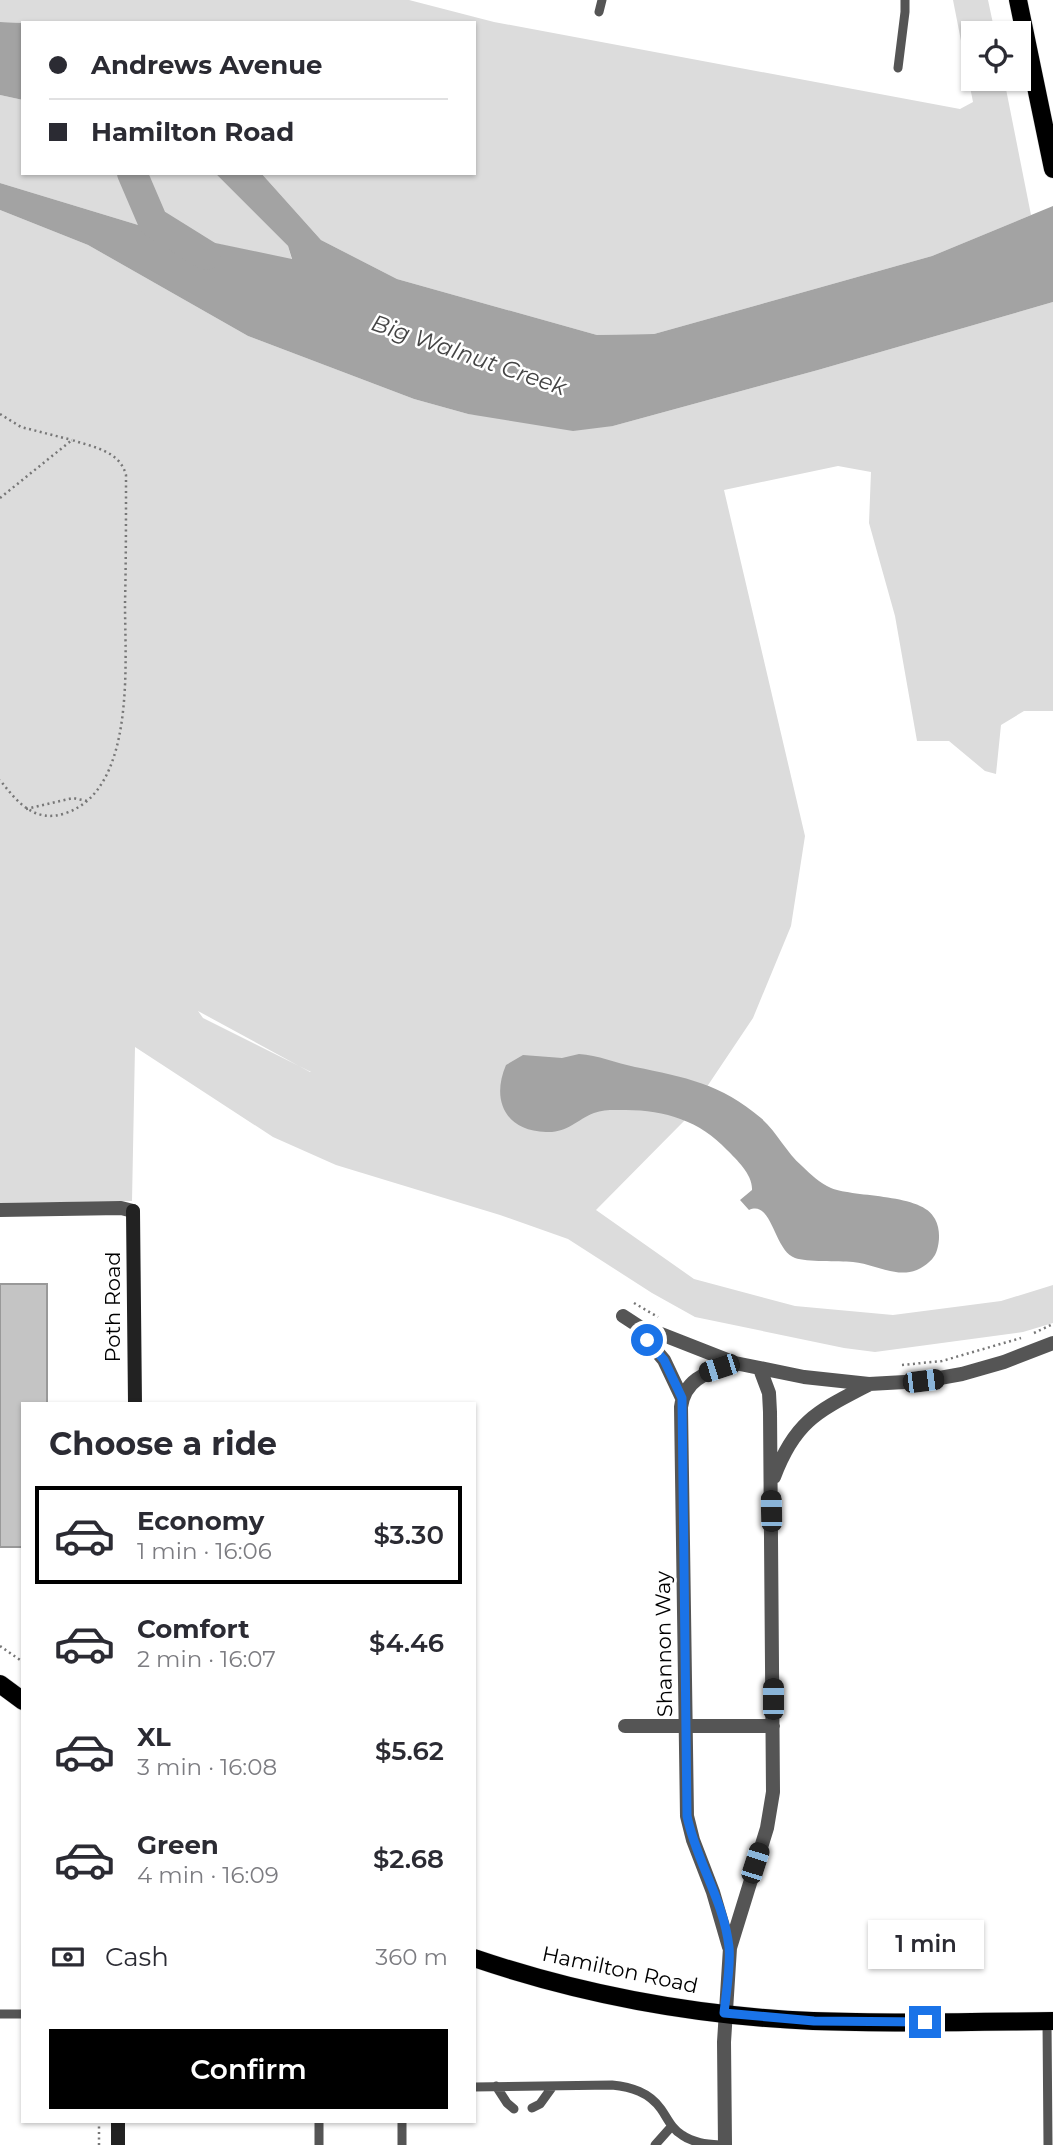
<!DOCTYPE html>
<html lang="en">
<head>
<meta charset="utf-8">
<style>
  body { margin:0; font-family:Montserrat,sans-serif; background:#f7f7f7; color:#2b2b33; height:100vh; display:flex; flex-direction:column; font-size:26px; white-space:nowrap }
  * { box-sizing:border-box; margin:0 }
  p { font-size:23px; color:#7c7c81 }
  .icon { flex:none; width:38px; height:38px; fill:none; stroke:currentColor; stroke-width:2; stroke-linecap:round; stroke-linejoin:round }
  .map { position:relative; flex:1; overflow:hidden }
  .drawer { position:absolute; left:21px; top:1402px; width:455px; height:721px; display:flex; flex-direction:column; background:#fff; border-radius:0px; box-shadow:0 2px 5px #0004 }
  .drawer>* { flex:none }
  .top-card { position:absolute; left:21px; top:21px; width:455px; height:154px; border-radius:0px; box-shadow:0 2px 5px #0004; display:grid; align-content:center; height:154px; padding:0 28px; background:#fff }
  .fabs { position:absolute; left:961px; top:21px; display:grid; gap:14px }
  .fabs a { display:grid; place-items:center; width:70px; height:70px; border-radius:0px; background:#fff; box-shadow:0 2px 5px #0004; font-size:35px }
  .end { position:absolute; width:32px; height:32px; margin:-16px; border:9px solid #1a73e8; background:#fff; box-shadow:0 0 0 4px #fff }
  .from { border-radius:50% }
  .bubble { position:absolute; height:49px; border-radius:0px; background:#fff; box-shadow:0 2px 5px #0004; font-size:23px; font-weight:600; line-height:49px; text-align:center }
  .car { position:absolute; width:21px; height:42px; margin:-21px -10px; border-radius:9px; box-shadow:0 0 5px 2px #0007; background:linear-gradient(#222 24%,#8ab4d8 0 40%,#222 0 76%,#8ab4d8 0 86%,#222 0) }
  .top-card b { display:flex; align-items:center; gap:24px; height:66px; font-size:26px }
  .top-card b+b { border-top:2px solid #e1e1e2 }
  .top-card i { width:18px; height:18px; background:#2b2b33 }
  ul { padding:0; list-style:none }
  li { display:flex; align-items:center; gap:21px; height:98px; margin:0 14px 10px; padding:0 14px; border:4px solid transparent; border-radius:0px }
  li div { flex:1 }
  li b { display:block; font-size:26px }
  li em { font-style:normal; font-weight:600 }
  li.on { border-color:#000 }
  li>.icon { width:63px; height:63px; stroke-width:1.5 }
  h2 { padding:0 28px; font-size:32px; line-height:84px }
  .pay { display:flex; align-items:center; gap:18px; height:77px; padding:0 28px; font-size:26px }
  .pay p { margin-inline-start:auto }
  .button { display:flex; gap:14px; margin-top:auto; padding:14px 28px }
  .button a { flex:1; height:80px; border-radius:0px; background:#000; color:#fff; font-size:28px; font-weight:600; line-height:80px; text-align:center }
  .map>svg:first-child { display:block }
</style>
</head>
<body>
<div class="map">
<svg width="1053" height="2145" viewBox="0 0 1053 2145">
  <rect width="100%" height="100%" fill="#fff"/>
  <path fill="#dcdcdc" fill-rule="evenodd" d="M0,0H409L494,22L960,109L973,102L953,0H988L995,33H973V79H1004L1031,215L932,256L654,334L597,335L397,279L321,240L261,173H474V23H23L0,22Z
    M0,95L23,100V173H215L288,246L292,260L158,231L0,183Z
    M0,210L88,245L248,336L414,399L468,414L613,426L818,370L1053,302V711H1024L1001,725L996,774L985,771L949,741H917L895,616L869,523L871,472L838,466L724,490L805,836L791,926L753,1018L684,1121L596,1210L694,1279L795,1306L893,1315L1001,1301L1053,1285V1323L1023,1332L875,1352L844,1348L695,1317L652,1293L568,1239L500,1215L336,1165L273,1137L135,1047L132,1201L0,1203ZM198,1011L310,1072H311L203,1018Z"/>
  <path fill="#a3a3a3" d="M0,22L23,23V100L0,95Z
    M215,173H261L321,240L397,279L597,335L654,334L932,256L1053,206V302L818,370L613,426L573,431L468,414L414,399L248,336L88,245L0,210V183L158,231L292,259L288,246Z
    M579,1054C598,1055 616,1063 635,1067C685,1077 721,1084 761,1118C777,1132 786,1152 802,1166C811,1175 820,1183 831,1188C856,1198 923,1193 935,1219C940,1228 940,1240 937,1250C935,1257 930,1262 924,1266C901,1282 877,1264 853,1262C838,1261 807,1262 795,1258C774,1251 772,1199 749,1210L740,1200L752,1190C753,1175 737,1160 727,1150C700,1121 665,1110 626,1110C616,1110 604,1109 594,1113C576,1120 568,1133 546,1132C505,1131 491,1100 506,1065L523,1055L562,1058Z"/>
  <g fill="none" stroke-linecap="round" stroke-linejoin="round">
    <path stroke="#a3a3a3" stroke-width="30" d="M132,173L153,222L206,255"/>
  </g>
  <path fill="#c4c4c4" stroke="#999" stroke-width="2" d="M0,1284H47V1404H23V1547H0Z"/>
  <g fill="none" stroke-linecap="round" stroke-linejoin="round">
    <g stroke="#dbdbdb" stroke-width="19">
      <path id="primary" d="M1018,0L1053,169
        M0,1684L23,1701
        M474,1958C583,1995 699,2016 813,2021C893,2024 973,2022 1053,2021"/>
    </g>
    <path stroke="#777" stroke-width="2.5" stroke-dasharray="2 3.5" stroke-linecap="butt" d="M0,414L21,427L72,440
      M0,498L72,440C93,447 120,451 126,475C126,518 126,561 125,604C125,662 136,789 66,813C35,824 17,802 0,780
      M26,809L73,798L87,801
      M634,1303L658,1317
      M1034,1333L1053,1324
      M902,1365L942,1361L1021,1338
      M0,1646L23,1662
      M99,2121V2145"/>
    <path stroke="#555" stroke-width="9" d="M599,12L602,0
      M898,68L905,12V0
      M0,2014H23
      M1047,2021L1048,2145
      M496,2086L507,2103L514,2109
      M474,2087L612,2085C631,2087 649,2092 661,2109C668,2119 671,2128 682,2135C693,2143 707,2144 720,2145
      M532,2108L540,2104L553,2086
      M319,2121V2145
      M402,2121V2145
      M655,2145L671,2127"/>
    <path stroke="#555" stroke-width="14" d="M0,1210L121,1208L133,1211
      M623,1316L646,1331L661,1334L735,1363L804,1377L869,1384L923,1381L962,1374L1004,1362L1053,1343
      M646,1331L647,1340L664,1360L682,1398
      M774,1477C795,1421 818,1411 868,1385
      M625,1726H773
      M729,1947L713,1892L693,1840L687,1816L681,1407C685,1377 710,1372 735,1363
      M725,2145L724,2042L730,1948L767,1828L773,1792L770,1412L769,1393L760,1369"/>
    <path stroke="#222" stroke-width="14" d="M133,1211L135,1404
      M118,2121V2145"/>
    <use href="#primary" stroke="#000" stroke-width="18"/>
  </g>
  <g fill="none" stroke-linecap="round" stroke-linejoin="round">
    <path stroke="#1a73e8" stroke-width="9" d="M647,1340L664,1360L682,1398L687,1816C696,1861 724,1901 729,1947C731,1965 726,1994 724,2013L814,2021L925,2022"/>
  </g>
  <g text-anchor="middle" stroke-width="5" stroke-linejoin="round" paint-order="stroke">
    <g font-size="21" fill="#000" stroke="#fff">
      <text transform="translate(113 1307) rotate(-90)" y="7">Poth Road</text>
      <text transform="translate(664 1644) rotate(-91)" y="7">Shannon Way</text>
      <text transform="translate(620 1970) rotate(12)" y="7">Hamilton Road</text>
    </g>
    <g font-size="23" font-style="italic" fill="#444" stroke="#fff">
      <text transform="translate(469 355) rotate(19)" y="8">Big Walnut Creek</text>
    </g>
  </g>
</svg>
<div class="fabs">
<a><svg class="icon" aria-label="locate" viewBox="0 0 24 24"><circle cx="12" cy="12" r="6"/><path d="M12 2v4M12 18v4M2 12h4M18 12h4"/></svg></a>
</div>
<i class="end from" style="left:647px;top:1340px"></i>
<i class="end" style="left:925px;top:2022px"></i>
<div class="bubble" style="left:868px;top:1920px;width:116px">1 min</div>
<i class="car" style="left:719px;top:1368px;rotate:252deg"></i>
<i class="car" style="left:923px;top:1381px;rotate:83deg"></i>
<i class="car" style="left:771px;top:1511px;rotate:359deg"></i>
<i class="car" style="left:773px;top:1699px;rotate:0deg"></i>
<i class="car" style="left:755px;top:1863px;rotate:18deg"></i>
<div class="top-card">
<b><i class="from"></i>Andrews Avenue</b>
<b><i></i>Hamilton Road</b>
</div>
<section class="drawer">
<h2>Choose a ride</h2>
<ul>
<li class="on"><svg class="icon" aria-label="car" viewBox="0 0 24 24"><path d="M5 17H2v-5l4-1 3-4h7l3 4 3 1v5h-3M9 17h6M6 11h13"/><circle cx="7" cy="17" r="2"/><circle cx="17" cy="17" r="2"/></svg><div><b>Economy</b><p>1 min · 16:06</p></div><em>$3.30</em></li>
<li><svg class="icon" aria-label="car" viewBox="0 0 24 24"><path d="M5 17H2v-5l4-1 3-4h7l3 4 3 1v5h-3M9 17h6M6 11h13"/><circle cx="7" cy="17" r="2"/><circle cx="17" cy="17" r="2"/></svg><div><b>Comfort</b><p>2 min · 16:07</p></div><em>$4.46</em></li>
<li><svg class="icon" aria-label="car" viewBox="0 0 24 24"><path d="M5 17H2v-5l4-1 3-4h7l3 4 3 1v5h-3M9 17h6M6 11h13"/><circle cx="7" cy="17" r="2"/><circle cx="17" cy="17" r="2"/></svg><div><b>XL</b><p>3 min · 16:08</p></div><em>$5.62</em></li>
<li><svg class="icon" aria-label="car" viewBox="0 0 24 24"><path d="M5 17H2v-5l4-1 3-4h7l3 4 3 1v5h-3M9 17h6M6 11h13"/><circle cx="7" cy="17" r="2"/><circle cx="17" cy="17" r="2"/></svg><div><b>Green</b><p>4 min · 16:09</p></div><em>$2.68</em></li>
</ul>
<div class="pay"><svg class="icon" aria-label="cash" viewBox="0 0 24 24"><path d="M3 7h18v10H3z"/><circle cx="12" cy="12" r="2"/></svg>Cash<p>360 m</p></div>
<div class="button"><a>Confirm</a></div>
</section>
</div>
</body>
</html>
